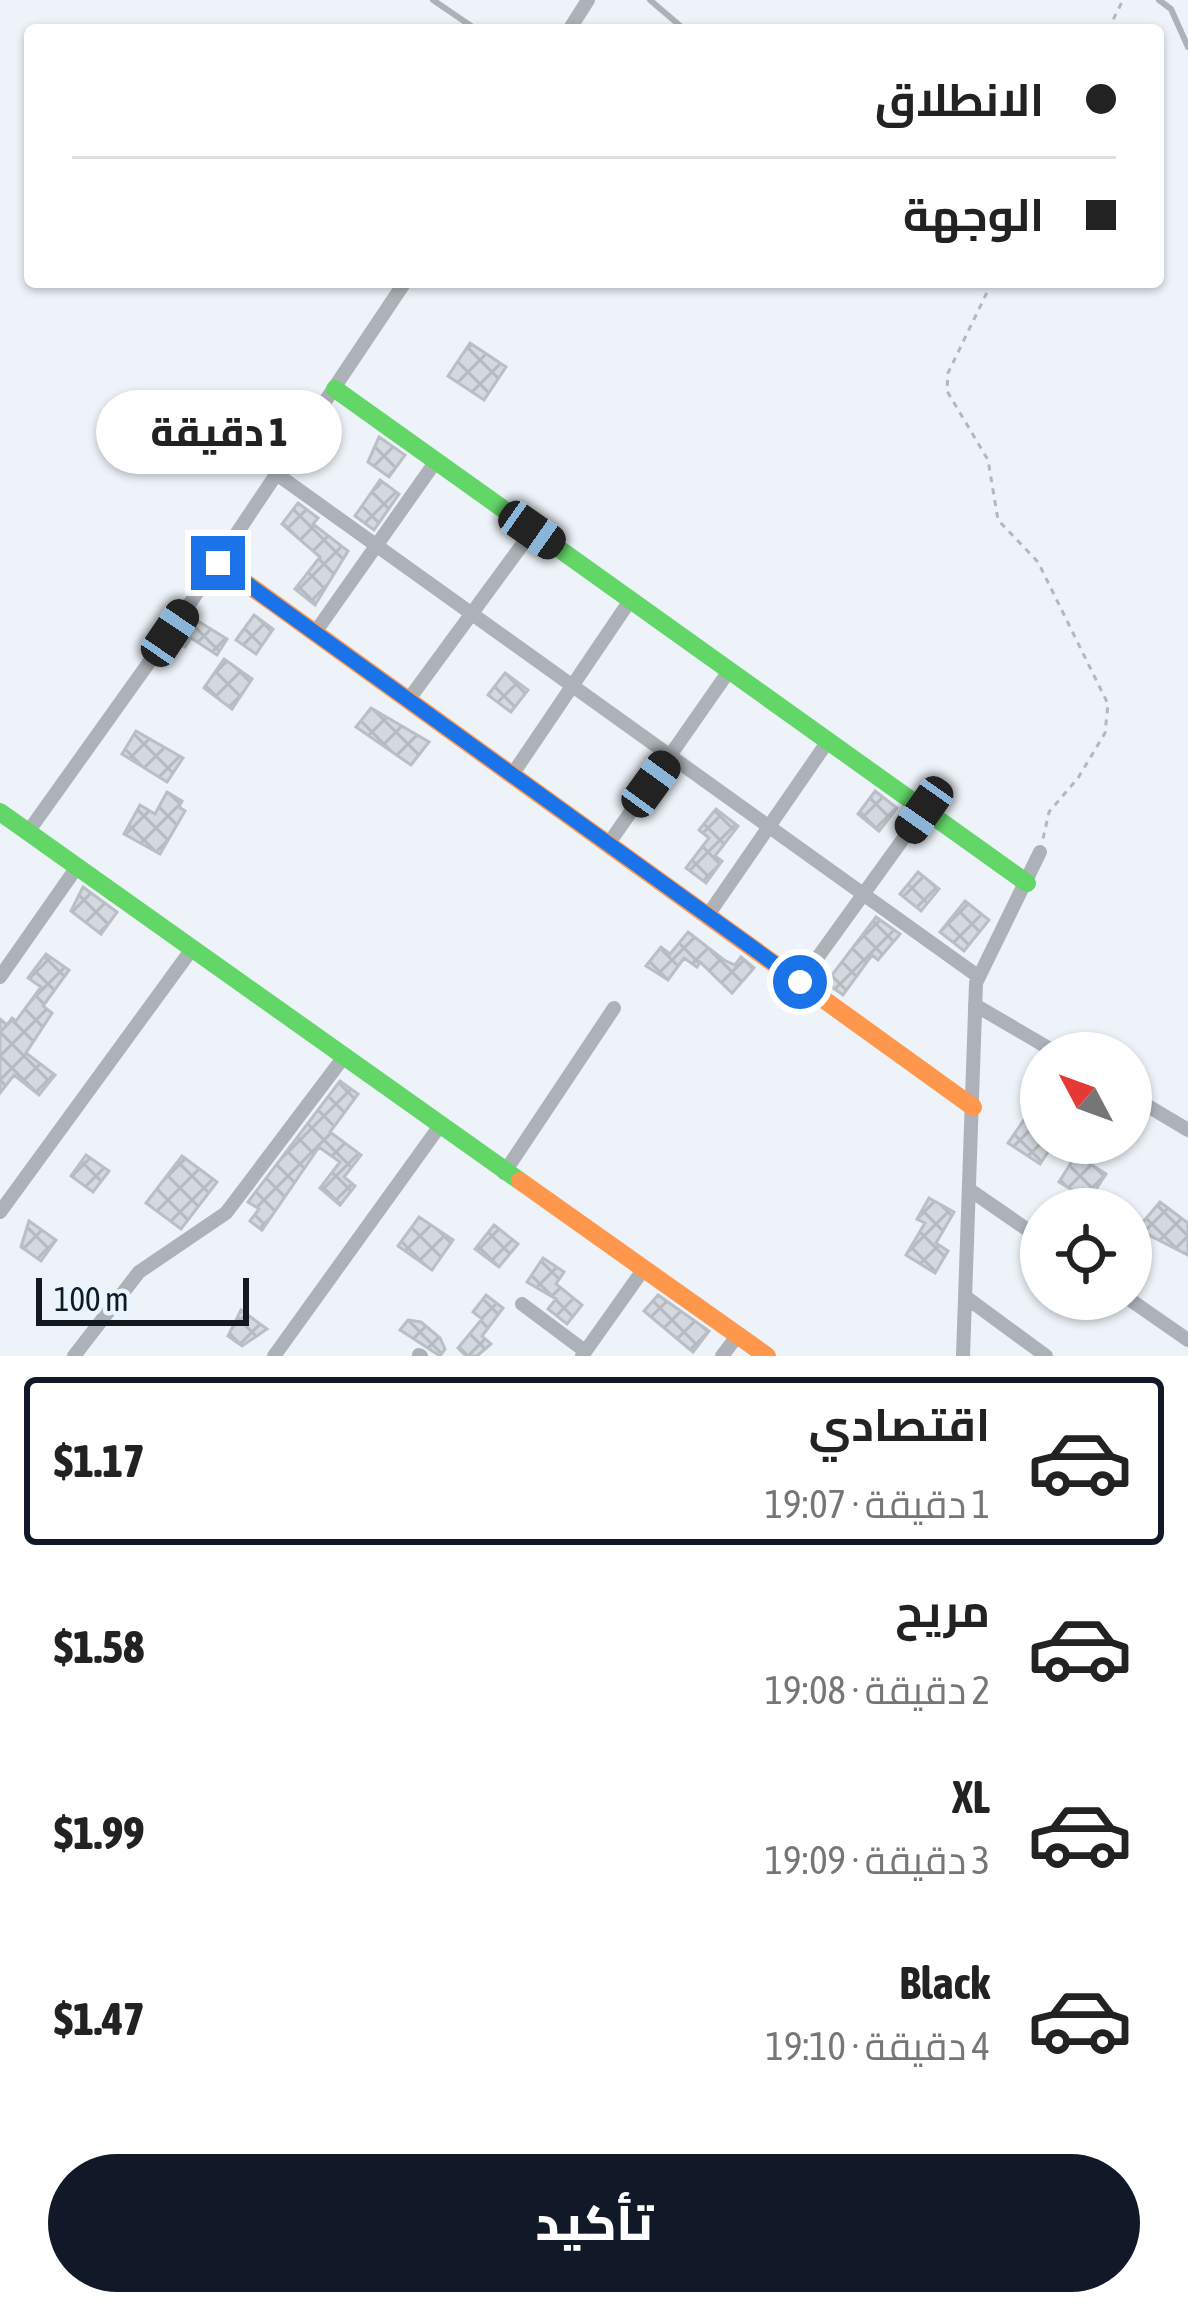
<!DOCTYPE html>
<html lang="ar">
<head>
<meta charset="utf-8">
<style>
  body { margin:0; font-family:"Asap Condensed",Cairo,sans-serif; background:#f6f6f6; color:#222; direction:rtl; height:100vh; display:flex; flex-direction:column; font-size:45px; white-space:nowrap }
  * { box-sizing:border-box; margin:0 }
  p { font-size:39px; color:#767676 }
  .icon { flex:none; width:66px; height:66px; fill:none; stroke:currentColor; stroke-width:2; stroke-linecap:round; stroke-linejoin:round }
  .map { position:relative; height:1356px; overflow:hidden; direction:ltr }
  .details { display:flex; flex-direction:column; background:#fff; flex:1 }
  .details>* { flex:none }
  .hud { position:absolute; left:24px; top:24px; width:1140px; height:264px; border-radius:12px; box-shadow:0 3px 9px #0004; direction:rtl; display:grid; align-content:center; height:264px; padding:0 48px; background:#fff }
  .needle { width:78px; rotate:311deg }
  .buttons { position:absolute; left:1020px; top:1032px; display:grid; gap:24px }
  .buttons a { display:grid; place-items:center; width:132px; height:132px; border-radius:50%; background:#fff; box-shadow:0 3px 9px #0004; font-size:60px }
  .scale { position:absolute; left:36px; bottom:30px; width:213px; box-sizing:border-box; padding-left:12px; border:6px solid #12191f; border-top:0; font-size:33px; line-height:42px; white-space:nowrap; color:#12191f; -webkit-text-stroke:9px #e8f4fe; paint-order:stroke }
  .end { position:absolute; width:54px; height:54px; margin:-27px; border:15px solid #1a73e8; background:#fff; box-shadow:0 0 0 6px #fff }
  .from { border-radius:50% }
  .bubble { position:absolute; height:84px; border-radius:42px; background:#fff; box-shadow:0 3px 9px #0004; font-size:39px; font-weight:800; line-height:84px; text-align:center; direction:rtl }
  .car { position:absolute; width:36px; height:72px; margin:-36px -18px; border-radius:15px; box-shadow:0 0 9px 3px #0007; background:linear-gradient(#222 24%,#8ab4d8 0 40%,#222 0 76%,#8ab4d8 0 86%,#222 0) }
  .hud b { display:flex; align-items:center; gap:42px; height:114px; font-size:45px }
  .hud b+b { border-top:3px solid #e0e0e0 }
  .hud i { width:30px; height:30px; background:#222 }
  ul { padding:21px 0 0; list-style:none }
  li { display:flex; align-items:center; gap:36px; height:168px; margin:0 24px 18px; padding:0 24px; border:6px solid transparent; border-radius:12px }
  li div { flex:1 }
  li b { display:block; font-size:45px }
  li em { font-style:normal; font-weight:800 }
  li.on { border-color:#111827 }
  li>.icon { width:108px; height:108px; stroke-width:1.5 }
  .button { display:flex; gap:24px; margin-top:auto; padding:24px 48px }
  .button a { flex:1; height:138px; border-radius:72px; background:#111827; color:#fff; font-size:48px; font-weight:800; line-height:138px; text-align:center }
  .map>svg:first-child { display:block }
</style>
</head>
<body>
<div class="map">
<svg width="1188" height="1356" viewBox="0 0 1188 1356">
  <defs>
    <pattern id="building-cross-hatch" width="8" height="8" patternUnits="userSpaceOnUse" patternTransform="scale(3)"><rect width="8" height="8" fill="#d3d9df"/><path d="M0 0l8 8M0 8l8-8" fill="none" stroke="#b4babf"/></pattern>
  </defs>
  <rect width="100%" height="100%" fill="#edf3f9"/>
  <path fill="url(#building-cross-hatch)" stroke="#b9bfc5" stroke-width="3" d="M470,343L506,367L484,400L448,376Z
    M379,437L405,455L389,477L368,462Z
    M380,480L399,494L374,530L355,516Z
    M298,503L318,518L313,524L348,551L315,605L295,589L320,557L282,524Z
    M254,615L273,629L256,654L236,640Z
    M193,618L227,639L217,655L191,638L185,647L177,642Z
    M224,659L252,679L232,709L204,688Z
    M505,673L528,690L511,712L488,695Z
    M371,708L429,742L411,765L356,727Z
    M136,731L183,758L167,782L122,754Z
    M875,791L897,808L879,831L858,814Z
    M167,792L182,801L179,807L185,811L160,854L124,834L140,805L155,814Z
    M716,809L738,826L715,856L722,861L706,883L686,868L709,838L699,830Z
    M918,872L939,889L921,911L900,894Z
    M83,887L117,912L101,934L71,911Z
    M965,901L989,920L964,951L940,932Z
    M876,917L900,934L878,960L872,955L843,995L826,983Z
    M688,932L724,960L735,965L741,957L754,968L732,993L700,962L697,967L684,958L668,980L646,966L661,947L670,954Z
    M46,954L69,970L43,1006L52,1013L26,1053L55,1075L39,1095L14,1075L0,1093V1019L7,1025L12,1018L16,1021L41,987L28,978Z
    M340,1081L358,1094L330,1132L361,1155L344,1177L355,1186L340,1205L320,1188L340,1162L319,1147L262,1230L250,1221L259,1209L248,1202Z
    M1026,1117L1041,1127V1143H1054L1040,1164L1008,1143Z
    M86,1155L109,1171L93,1192L71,1176Z
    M1076,1155L1106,1174L1089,1200L1059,1182Z
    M182,1156L217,1182L181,1229L146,1203Z
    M929,1198L954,1212L936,1243L948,1251L935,1273L906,1255L925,1223L917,1219Z
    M1160,1202L1188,1223V1255L1137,1229Z
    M419,1217L453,1240L432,1270L398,1246Z
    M29,1221L56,1240L41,1261L21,1247Z
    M494,1225L518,1244L499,1267L475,1249Z
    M543,1258L564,1272L556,1284L582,1305L567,1324L548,1309L556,1299L527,1282Z
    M486,1295L503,1308L482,1336L491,1344L477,1356H466L458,1348L482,1319L473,1312Z
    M658,1295L709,1331L693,1352L644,1311Z
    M241,1310L267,1329L242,1346L228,1336Z
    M408,1320L421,1322L440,1338L445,1349L440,1356L400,1330Z"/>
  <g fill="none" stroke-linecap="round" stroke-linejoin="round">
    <path stroke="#b3b8bd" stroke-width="3" stroke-dasharray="6 6" stroke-linecap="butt" d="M1108,30L1123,0
      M992,282L948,373L947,391L988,460L998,520L1038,562L1108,704L1105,733L1078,778L1049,812L1043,839"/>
    <path stroke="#acb2b7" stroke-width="6" d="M433,0L477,30
      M650,0L685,30
      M1159,0L1171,9L1188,47"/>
    <path stroke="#acb2b7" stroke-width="14" d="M569,30L588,0
      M278,475L979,977
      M314,634L436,461
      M409,699L533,530
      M512,775L631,599
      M28,832L170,633L405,282
      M609,843L729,671
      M708,915L828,741
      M0,977L77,867
      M800,982L924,810
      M975,1005L1057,1053
      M1131,1096L1188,1130
      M504,1173L614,1008
      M970,1190L1041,1239
      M0,1212L192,949
      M967,1298L1046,1356
      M1129,1299L1188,1340
      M522,1304L585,1351
      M419,1355L421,1356
      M74,1356L139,1272L226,1213L343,1058
      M274,1356L439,1127
      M582,1356L643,1270
      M722,1356L738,1335
      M963,1356L976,983L1040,852"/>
    <path stroke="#63d668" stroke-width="18" d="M335,389L1027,883
      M0,812L520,1181"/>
    <path stroke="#ff974d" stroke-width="18" d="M218,563L973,1107
      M520,1181L767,1356"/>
  </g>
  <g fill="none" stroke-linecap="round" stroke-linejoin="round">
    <path stroke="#1a73e8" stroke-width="15" d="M218,563L800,982"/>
  </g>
</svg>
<div class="buttons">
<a><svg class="needle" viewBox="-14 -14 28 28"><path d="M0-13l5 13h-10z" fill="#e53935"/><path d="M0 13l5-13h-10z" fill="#767676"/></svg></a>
<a><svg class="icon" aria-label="locate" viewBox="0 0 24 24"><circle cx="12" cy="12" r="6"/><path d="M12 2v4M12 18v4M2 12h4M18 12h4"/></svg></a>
</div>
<div class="scale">100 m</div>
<i class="end from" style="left:800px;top:982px"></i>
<i class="end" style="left:218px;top:563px"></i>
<div class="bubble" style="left:96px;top:390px;width:246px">1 دقيقة</div>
<i class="car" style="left:532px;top:530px;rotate:125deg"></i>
<i class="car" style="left:170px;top:633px;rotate:34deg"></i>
<i class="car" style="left:651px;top:784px;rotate:36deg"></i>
<i class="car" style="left:924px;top:810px;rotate:215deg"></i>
<div class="hud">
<b><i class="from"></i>الانطلاق</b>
<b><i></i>الوجهة</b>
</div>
</div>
<section class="details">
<ul>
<li class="on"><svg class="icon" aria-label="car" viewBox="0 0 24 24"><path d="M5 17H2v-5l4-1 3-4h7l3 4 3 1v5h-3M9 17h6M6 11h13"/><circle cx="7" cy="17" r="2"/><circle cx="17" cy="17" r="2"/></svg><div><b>اقتصادي</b><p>1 دقيقة · 19:07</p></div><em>$1.17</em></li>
<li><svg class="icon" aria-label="car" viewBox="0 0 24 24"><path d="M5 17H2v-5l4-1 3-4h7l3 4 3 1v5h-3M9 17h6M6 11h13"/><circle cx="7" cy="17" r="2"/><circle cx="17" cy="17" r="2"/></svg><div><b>مريح</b><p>2 دقيقة · 19:08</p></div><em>$1.58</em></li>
<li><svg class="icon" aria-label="car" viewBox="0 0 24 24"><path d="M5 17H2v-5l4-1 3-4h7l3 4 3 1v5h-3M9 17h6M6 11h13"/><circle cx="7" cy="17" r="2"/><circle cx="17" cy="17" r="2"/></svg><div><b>XL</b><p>3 دقيقة · 19:09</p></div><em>$1.99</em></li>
<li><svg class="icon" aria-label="car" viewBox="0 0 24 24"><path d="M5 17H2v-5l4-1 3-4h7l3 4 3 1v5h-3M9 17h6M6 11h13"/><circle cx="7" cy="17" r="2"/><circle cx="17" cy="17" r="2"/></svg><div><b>Black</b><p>4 دقيقة · 19:10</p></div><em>$1.47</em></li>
</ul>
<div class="button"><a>تأكيد</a></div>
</section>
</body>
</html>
